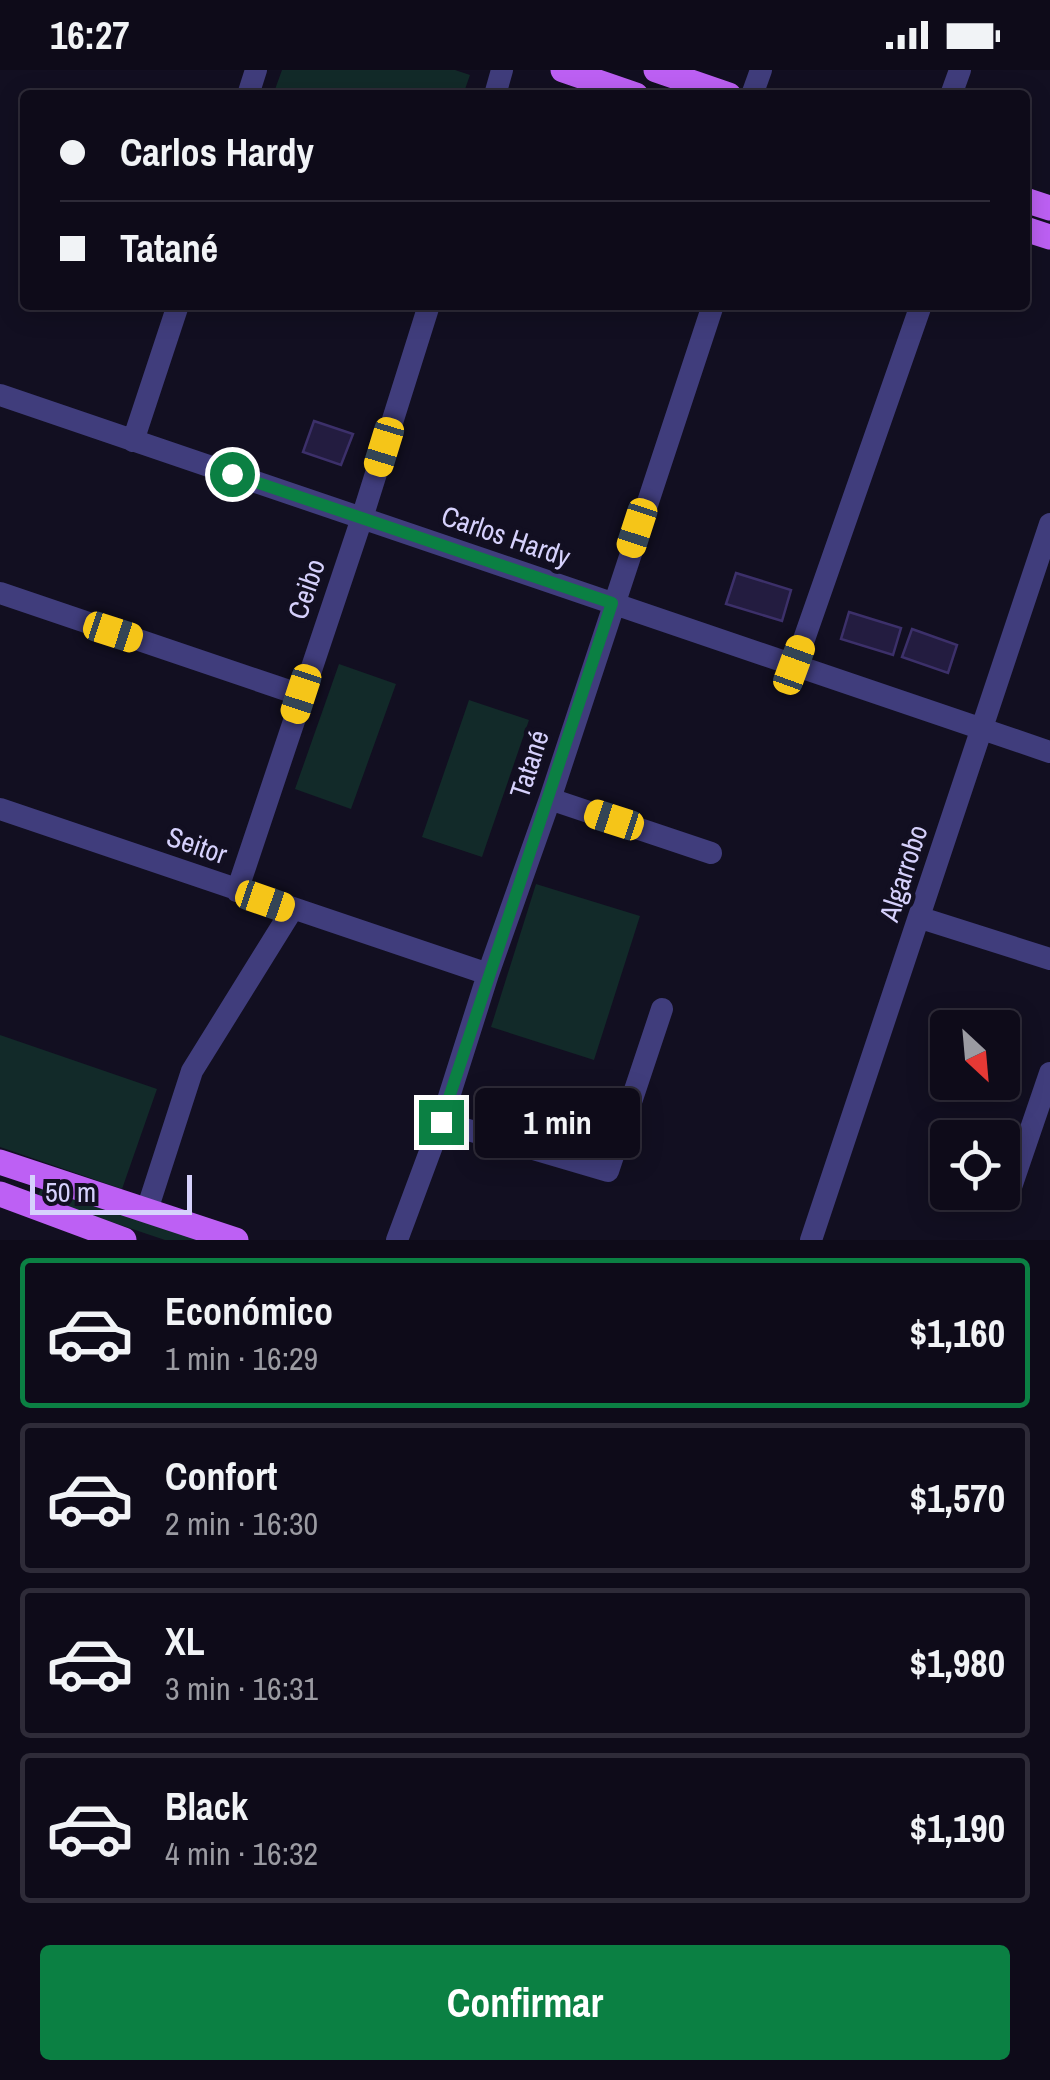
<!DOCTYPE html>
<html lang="es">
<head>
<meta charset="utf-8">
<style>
  body { margin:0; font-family:"Archivo Narrow",sans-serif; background:#1c1926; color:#f1f3f6; height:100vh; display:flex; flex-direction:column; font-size:38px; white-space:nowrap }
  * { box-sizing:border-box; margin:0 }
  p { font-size:32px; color:#9b9ba2 }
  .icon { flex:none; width:55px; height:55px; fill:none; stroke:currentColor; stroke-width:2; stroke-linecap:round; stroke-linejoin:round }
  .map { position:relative; height:1170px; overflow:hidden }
  .side { display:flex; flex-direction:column; background:#0e0b19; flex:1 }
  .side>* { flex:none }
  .guide { position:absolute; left:20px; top:20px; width:1010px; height:220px; border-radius:10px; box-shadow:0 5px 25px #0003,0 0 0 2px #2e2b38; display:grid; align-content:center; height:220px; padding:0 40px; background:#0e0b19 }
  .needle { width:65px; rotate:154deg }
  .controls { position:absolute; left:930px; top:940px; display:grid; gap:20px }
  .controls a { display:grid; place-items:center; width:90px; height:90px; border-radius:10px; background:#0e0b19; box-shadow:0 5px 25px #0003,0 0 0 2px #2e2b38; font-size:50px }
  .scale { position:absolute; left:30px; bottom:25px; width:162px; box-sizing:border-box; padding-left:10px; border:5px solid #d6d1fc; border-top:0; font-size:28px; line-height:35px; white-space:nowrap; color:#d6d1fc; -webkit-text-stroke:8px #120f21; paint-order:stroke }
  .end { position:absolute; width:45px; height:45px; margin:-22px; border:12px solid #0b8043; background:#fff; box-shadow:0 0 0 5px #fff }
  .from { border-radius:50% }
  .bubble { position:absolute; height:70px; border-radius:10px; background:#0e0b19; box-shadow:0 5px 25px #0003,0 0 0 2px #2e2b38; font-size:32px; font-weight:700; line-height:70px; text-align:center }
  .car { position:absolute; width:30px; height:60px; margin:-30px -15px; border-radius:12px; box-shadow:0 0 8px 2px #0007; background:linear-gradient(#f5c518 24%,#345 0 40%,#f5c518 0 76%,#345 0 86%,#f5c518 0) }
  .guide b { display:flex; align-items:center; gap:35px; height:95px; font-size:38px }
  .guide b+b { border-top:2px solid #2e2b38 }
  .guide i { width:25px; height:25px; background:#f1f3f6 }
  ul { padding:18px 0 0; list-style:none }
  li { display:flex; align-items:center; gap:30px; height:150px; margin:0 20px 15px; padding:0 20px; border:5px solid #2e2b38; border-radius:10px }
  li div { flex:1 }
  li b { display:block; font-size:38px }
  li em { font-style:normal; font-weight:700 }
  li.on { border-color:#0b8043 }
  li>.icon { width:90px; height:90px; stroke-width:1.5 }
  .button { display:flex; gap:20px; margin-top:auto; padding:20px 40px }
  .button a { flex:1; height:115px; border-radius:10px; background:#0b8043; color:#fff; font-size:40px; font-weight:700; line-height:115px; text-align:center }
  .status { display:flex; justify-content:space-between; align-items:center; height:70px; padding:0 50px; background:#0e0b19; direction:ltr }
  .status svg { height:28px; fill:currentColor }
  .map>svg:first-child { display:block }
</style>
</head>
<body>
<div class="status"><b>16:27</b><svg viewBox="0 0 49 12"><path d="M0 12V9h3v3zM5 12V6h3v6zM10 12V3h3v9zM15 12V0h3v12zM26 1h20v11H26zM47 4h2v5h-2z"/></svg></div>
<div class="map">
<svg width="1050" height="1170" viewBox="0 0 1050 1170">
  <rect width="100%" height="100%" fill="#120f21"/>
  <path fill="#122a29" d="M282,0H455L470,5L463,25H273Z
    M339,594L396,614L351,739L295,719Z
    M469,630L529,650L482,787L422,767Z
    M536,814L640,846L594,990L491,957Z
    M0,965L157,1019L122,1119L0,1077Z
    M42,1117L202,1170H165L37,1127Z"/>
  <path fill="#231c40" stroke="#3c306a" stroke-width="2.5" d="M314,351L353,364L341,395L303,382Z
    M736,503L791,520L782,551L726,534Z
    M849,542L901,558L893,585L841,569Z
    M912,559L957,575L948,603L902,587Z"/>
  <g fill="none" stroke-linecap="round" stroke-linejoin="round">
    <path stroke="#403d7c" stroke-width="22" d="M248,25L256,0
      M495,25L502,0
      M752,25L761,0
      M951,25L960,0
      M0,325L1050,682
      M133,371L178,235
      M0,523L301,625
      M795,595L921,235
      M550,729L711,783
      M0,739L488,904
      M237,821L362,448L429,235
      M921,848L1050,889
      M441,1052L608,1101L662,939
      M1010,1120L1050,1003
      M147,1140L192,1001L292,840
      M397,1170L441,1052L488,904L550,729L713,235
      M811,1170L1050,454"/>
    <path stroke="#bd60f4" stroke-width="25" d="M563,0L636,25
      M656,0L729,25
      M1025,130L1050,138
      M1025,159L1050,167
      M0,1092L236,1170
      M0,1124L124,1170"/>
  </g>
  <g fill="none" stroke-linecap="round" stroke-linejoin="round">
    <path stroke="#0b8043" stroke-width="12" d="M232,404L612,533L441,1052"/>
  </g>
  <g text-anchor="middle" stroke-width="9" stroke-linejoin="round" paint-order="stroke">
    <g font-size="28" fill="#d6d1fc" stroke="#120f21">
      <text transform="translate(506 466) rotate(19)" y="10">Carlos Hardy</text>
      <text transform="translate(306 519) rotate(-71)" y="10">Ceibo</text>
      <text transform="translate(529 694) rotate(-72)" y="10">Tatané</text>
      <text transform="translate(197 775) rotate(19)" y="10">Seitor</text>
      <text transform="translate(903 803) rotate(-72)" y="10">Algarrobo</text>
    </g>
  </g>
</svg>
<div class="controls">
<a><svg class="needle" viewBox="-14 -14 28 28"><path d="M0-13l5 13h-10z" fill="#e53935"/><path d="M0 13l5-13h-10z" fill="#9b9ba2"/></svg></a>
<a><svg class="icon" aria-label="locate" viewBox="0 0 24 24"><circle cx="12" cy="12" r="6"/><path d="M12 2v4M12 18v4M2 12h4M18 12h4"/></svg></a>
</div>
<div class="scale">50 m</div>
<i class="end from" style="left:232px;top:404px"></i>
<i class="end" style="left:441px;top:1052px"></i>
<div class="bubble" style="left:475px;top:1018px;width:165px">1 min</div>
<i class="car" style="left:384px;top:377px;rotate:197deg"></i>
<i class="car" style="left:637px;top:458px;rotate:198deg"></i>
<i class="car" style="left:113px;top:562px;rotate:108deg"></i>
<i class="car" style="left:794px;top:595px;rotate:20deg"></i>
<i class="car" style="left:301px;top:624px;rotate:198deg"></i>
<i class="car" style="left:614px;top:750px;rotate:288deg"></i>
<i class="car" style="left:265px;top:831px;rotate:109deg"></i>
<div class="guide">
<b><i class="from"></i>Carlos Hardy</b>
<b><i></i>Tatané</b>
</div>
</div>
<section class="side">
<ul>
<li class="on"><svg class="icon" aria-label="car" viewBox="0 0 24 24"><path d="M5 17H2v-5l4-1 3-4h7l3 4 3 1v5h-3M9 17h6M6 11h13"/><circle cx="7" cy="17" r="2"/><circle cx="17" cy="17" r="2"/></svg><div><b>Económico</b><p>1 min · 16:29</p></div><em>$1,160</em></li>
<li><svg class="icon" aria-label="car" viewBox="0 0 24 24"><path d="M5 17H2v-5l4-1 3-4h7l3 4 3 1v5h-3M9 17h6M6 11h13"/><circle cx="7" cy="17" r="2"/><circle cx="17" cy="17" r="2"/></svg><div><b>Confort</b><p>2 min · 16:30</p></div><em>$1,570</em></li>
<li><svg class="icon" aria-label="car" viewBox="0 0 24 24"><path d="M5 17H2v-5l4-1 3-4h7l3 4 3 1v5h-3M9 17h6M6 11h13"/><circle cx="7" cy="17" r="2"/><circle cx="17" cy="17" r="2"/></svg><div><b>XL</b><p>3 min · 16:31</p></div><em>$1,980</em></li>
<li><svg class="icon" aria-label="car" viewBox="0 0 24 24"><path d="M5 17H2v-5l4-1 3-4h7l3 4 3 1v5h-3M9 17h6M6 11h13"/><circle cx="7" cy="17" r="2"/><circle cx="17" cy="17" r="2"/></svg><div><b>Black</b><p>4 min · 16:32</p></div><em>$1,190</em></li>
</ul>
<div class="button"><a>Confirmar</a></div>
</section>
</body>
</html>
